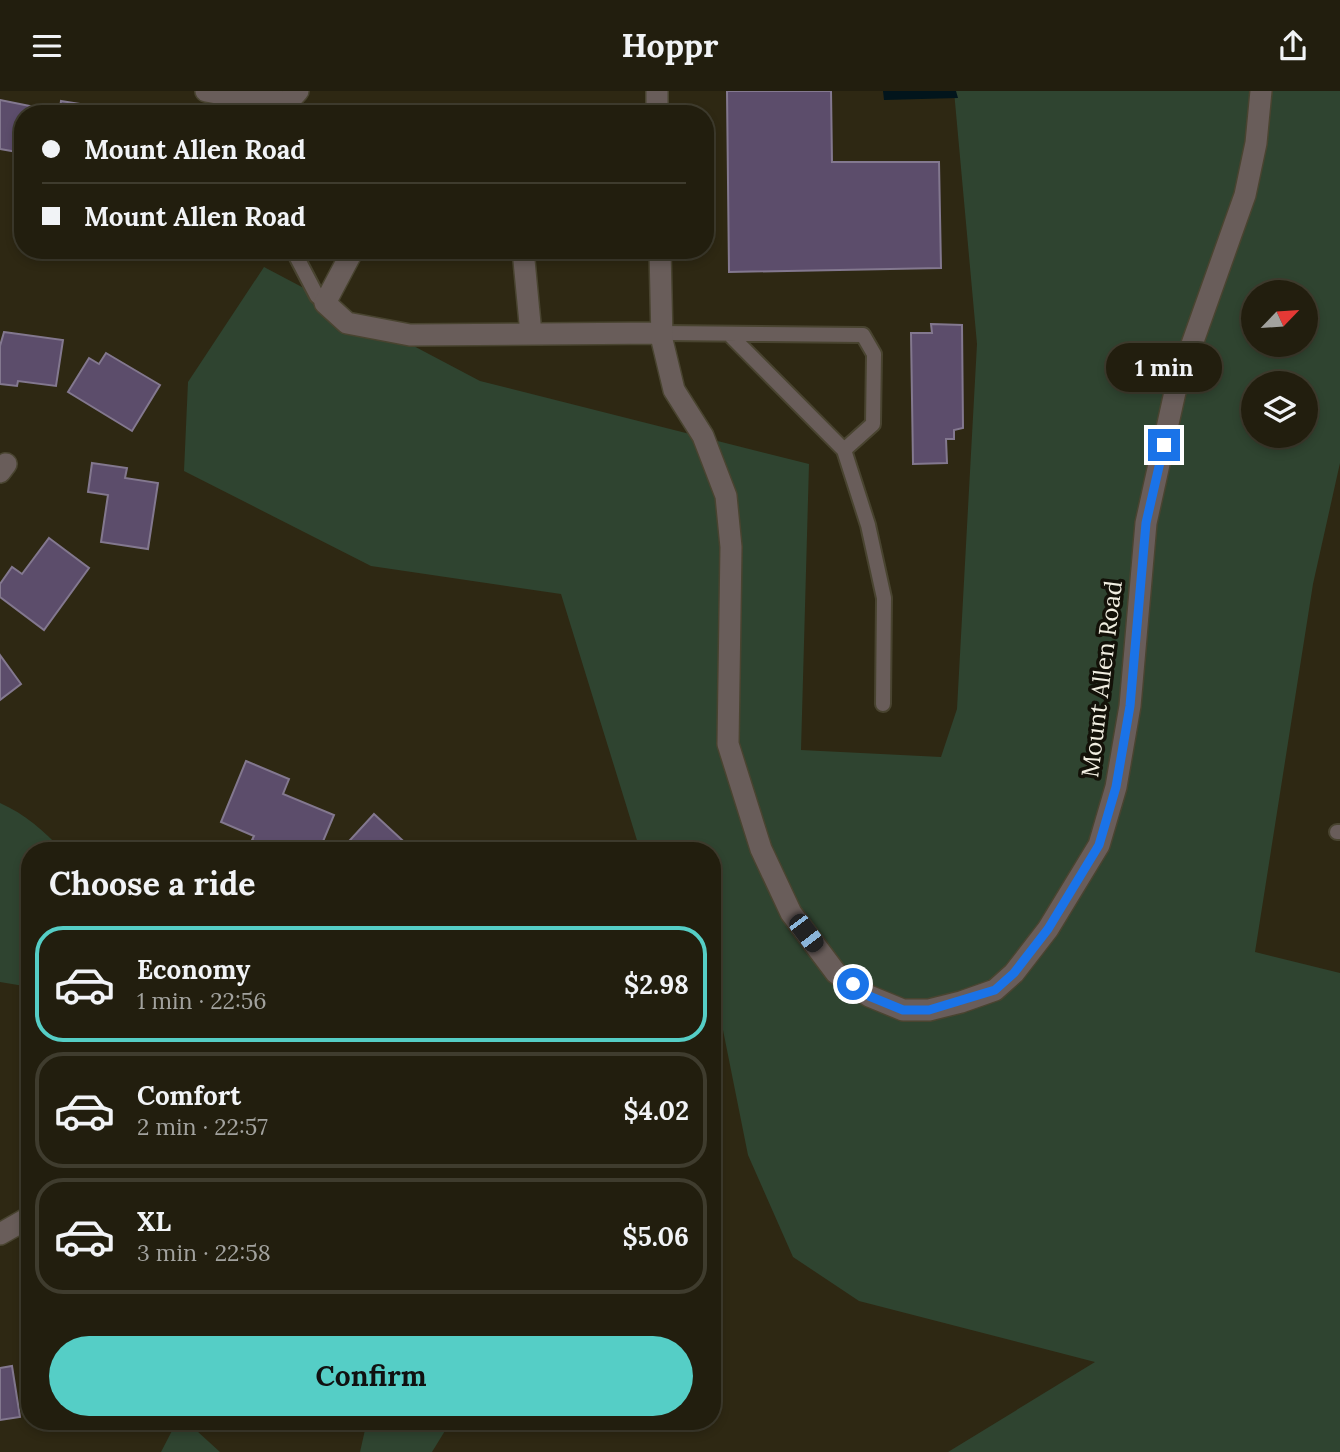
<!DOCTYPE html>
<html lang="en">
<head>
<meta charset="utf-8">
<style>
  body { margin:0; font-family:Lora,serif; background:#2e2b1c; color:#f1f3f6; height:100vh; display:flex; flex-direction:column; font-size:26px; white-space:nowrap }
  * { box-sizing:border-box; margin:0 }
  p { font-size:23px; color:#a2a29e }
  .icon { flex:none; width:38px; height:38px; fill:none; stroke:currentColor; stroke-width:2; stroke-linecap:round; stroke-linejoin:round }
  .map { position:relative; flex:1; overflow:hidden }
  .drawer { position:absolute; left:21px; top:751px; width:700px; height:588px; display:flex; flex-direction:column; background:#221e0e; border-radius:28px; box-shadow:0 4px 10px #0003,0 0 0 2px #3f3c2e }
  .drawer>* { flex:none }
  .banner { position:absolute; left:14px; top:14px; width:700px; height:154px; border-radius:28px; box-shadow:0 4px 10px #0003,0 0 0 2px #3f3c2e; display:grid; align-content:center; height:154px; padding:0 28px; background:#221e0e }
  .needle { width:46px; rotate:65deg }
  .buttons { position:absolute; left:1241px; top:189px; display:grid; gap:14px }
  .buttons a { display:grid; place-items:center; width:77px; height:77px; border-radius:50%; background:#221e0e; box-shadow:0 4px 10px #0003,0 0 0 2px #3f3c2e; font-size:35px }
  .end { position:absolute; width:32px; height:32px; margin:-16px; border:9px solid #1a73e8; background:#fff; box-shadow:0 0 0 4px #fff }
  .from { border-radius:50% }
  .bubble { position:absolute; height:49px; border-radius:24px; background:#221e0e; box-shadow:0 4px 10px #0003,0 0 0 2px #3f3c2e; font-size:23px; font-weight:700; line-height:49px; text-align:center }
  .car { position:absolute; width:21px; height:42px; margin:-21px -10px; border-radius:9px; box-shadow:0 0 5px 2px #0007; background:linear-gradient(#222 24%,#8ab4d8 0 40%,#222 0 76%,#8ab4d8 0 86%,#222 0) }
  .banner b { display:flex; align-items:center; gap:24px; height:66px; font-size:26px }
  .banner b+b { border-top:2px solid #3f3c2e }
  .banner i { width:18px; height:18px; background:#f1f3f6 }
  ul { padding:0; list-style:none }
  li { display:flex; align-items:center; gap:21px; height:116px; margin:0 14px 10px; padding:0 14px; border:4px solid #3f3c2e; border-radius:28px }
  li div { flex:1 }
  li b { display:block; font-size:26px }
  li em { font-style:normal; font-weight:700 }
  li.on { border-color:#55cec6 }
  li>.icon { width:63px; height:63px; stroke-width:1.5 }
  h2 { padding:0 28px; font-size:32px; line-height:84px }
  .primary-button { display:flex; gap:14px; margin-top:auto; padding:14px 28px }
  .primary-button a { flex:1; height:80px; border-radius:42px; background:#55cec6; color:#111; font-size:28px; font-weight:700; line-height:80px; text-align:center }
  header { display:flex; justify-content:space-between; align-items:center; height:91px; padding:0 28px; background:#221e0e; font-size:32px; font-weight:700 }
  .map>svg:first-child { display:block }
</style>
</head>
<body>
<header><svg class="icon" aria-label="menu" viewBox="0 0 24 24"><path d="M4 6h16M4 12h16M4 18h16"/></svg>Hoppr<svg class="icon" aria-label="share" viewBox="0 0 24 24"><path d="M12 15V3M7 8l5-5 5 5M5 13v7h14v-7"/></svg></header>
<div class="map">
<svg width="1340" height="1361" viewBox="0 0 1340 1361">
  <rect width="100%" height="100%" fill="#2e2813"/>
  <path fill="#2f4430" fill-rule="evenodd" d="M954,0H1340V372L1313,493L1255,861L1340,882V1361H948L1095,1271L859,1210L793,1166L748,1064L721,929L712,912V760L640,759L561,503L371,475L184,380L188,291L264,176L480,290L809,373L801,659L941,666L957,618L977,253ZM1253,201H1306V254H1253ZM1253,292H1306V345H1253Z
    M0,712C25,723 44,740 62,759L30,760V896L0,891Z
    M177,1330H186L220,1361H161Z
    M367,1330H451L432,1361H360Z"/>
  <path fill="#02151c" d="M883,0H956L958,7L884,9Z"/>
  <path fill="#5c4d6b" stroke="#83788f" stroke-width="2" d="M727,0H831L832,71H939L941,177L729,181Z
    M0,9L35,16L34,23H23V62L0,58Z
    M61,10L106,17L105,23H59Z
    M931,233L962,234L963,337L954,339V348H946L947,372L913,373L911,242H932Z
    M4,241L63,249L56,295L18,290L17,295L0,293V255Z
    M106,262L160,294L132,340L68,301L89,267L99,273Z
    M92,372L127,377L125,387L158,392L148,458L101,451L108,404L88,401Z
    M49,447L89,477L44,539L0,506V493L12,476L22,483Z
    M0,564L21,593L0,609Z
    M246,670L289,688L283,703L334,724L319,760H276L252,749L254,745L221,731Z
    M374,723L414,760H340Z
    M30,986V1020L22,999Z
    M12,1275L20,1326L0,1329V1277Z"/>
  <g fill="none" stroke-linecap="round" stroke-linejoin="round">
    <g stroke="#494430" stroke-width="18">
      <path id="lane" d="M293,159L317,205L325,212
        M662,242L863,244L874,263L873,333L844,359L868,434L884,507L883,613
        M729,243L844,359
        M1337,741H1340"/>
    </g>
    <g stroke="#494430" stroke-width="24">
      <path id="street" d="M206,0L249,8L288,11L298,0
        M657,0V23
        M353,159L325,212L347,232L410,244L662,242
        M523,159L531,243
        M660,159L662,249L674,299L703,345L726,405L731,456L728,653L761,758L791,822L836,882L869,905L903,919H929L961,911L995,899L1014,882L1048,838L1099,754L1116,696L1130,615L1146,432L1175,301L1245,104L1256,52L1261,0
        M0,381L6,373
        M0,1143L30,1126"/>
    </g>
    <use href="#lane" stroke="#695d5a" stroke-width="14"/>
    <use href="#street" stroke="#695d5a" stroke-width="21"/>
  </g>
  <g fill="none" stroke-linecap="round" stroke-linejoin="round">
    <path stroke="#1a73e8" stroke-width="9" d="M853,893L869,905L903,919H929L995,899L1014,882L1048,838L1099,754L1116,696L1130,615L1146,432L1164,354"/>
  </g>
  <g text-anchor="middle" stroke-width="7" stroke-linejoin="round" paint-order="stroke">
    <g font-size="24" fill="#f1eee1" stroke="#131108">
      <text transform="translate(1102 588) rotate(-83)" y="8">Mount Allen Road</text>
    </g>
  </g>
</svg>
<div class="buttons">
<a><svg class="needle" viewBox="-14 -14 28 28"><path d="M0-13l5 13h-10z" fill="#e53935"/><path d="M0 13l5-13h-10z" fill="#a2a29e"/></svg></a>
<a><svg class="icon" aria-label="layers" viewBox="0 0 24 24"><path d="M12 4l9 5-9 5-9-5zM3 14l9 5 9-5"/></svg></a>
</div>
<i class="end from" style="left:853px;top:893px"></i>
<i class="end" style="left:1164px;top:354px"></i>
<div class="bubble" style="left:1106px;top:252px;width:116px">1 min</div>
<i class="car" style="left:806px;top:842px;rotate:143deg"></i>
<div class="banner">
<b><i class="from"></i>Mount Allen Road</b>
<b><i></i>Mount Allen Road</b>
</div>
<section class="drawer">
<h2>Choose a ride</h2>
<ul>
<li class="on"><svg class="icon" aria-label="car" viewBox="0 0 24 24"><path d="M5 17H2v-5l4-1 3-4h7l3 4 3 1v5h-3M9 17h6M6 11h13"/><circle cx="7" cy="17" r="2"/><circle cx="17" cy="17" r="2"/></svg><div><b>Economy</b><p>1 min · 22:56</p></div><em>$2.98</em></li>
<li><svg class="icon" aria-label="car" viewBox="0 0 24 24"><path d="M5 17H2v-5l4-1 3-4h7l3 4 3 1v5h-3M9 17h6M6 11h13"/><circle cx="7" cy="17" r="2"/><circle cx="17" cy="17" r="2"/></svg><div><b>Comfort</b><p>2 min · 22:57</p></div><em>$4.02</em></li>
<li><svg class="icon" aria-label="car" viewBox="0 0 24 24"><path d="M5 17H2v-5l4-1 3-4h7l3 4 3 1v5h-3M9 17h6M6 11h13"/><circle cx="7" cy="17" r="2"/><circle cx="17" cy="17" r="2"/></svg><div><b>XL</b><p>3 min · 22:58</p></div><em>$5.06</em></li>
</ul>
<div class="primary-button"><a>Confirm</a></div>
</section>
</div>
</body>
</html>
